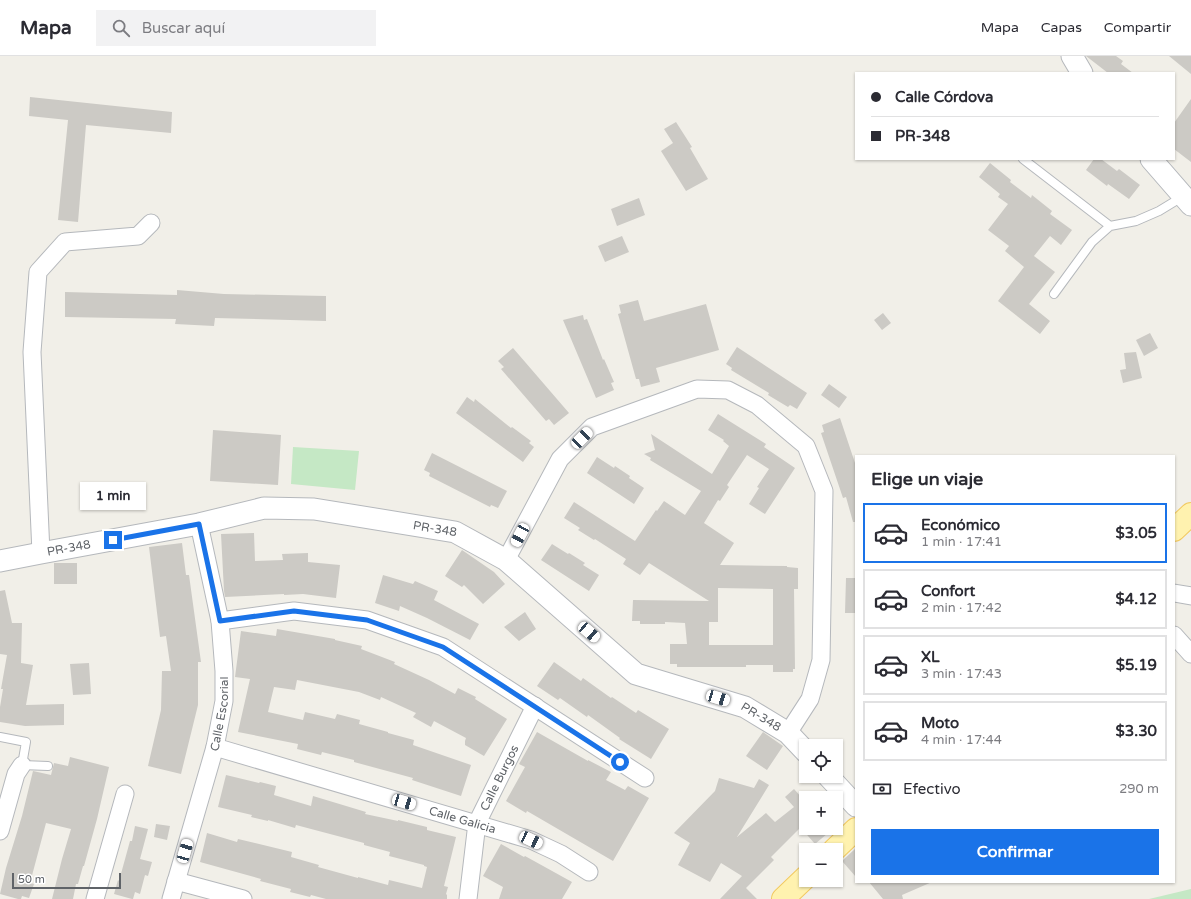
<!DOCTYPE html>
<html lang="es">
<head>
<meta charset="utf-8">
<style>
  body { margin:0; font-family:"Varela Round",sans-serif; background:#f2f2f3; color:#2b2b33; height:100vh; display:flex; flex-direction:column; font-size:15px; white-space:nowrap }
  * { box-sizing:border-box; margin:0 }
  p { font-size:13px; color:#7c7c81 }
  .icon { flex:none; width:22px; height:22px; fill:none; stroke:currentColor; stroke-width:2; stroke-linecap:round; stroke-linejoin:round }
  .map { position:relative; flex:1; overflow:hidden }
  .drawer { position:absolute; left:855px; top:399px; width:320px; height:428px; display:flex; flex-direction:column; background:#fff; border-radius:0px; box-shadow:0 1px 3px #0004 }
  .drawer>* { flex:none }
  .banner { position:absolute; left:855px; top:16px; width:320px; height:88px; border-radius:0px; box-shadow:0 1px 3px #0004; display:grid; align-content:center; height:88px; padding:0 16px; background:#fff }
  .buttons { position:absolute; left:799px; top:683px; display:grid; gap:8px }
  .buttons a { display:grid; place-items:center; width:44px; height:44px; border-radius:0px; background:#fff; box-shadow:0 1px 3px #0004; font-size:20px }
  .scale { position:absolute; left:12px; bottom:10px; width:109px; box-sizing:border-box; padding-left:4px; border:2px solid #5f6368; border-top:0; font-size:11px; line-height:14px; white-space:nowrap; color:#5f6368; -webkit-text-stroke:3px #fff; paint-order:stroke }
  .end { position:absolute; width:18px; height:18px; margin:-9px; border:5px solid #1a73e8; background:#fff; box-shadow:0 0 0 2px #fff }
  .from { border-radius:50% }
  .bubble { position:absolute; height:28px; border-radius:0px; background:#fff; box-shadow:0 1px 3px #0004; font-size:13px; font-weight:700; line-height:28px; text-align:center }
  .car { position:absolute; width:12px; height:24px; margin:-12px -6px; border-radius:5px; box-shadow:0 0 3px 1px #0007; background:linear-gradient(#fff 24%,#345 0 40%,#fff 0 76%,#345 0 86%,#fff 0) }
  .banner b { display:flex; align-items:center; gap:14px; height:38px; font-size:15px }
  .banner b+b { border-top:1px solid #e1e1e2 }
  .banner i { width:10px; height:10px; background:#2b2b33 }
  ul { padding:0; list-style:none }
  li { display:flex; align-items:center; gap:12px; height:60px; margin:0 8px 6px; padding:0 8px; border:2px solid #e1e1e2; border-radius:0px }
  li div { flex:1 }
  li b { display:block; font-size:15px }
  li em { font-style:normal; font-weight:700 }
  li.on { border-color:#1a73e8 }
  li>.icon { width:36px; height:36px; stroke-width:1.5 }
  h2 { padding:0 16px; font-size:18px; line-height:48px }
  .pay { display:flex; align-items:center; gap:10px; height:44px; padding:0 16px; font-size:15px }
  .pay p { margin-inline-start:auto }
  .primary-button { display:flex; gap:8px; margin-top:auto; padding:8px 16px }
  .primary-button a { flex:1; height:46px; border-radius:0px; background:#1a73e8; color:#fff; font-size:16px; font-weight:700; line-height:46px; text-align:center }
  header { display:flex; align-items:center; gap:24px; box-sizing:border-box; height:56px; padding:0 20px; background:#fff; border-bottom:1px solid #e1e1e2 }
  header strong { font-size:19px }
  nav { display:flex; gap:22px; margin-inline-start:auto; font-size:14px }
  .search { width:280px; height:36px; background:#f2f2f3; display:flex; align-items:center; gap:10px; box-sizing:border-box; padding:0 14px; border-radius:0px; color:#7c7c81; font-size:15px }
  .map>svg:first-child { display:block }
</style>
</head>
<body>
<header>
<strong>Mapa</strong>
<div class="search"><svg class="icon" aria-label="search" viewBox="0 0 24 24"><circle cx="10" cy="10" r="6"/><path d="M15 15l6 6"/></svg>Buscar aquí</div>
<nav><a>Mapa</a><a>Capas</a><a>Compartir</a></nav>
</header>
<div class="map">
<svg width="1191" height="843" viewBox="0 0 1191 843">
  <rect width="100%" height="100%" fill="#f1efe8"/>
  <path fill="#c5e8c5" d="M293,391L359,395L355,434L291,428Z
    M1191,833V843H1149Z"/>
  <path fill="#cccac5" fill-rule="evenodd" d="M1086,0H1116L1123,5L1121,8L1133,17H1108Z
    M1169,0H1191V18Z
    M30,41L172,56L171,77L86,69L78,166L58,164L68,64L29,60Z
    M1191,43V106L1174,93V67Z
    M676,66L692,91L690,92L708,123L686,135L661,95L673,87L664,73Z
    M1094,103H1101L1117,115L1119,113L1140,129L1129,143L1108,128L1107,130L1086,114Z
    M990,107L1011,124L1010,126L1031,142L1032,139L1052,155L1050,158L1072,174L1061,189L1050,180L1034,200L1055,216L1029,248L1050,265L1040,278L998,245L1024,211L1005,195L1009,190L988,174L1008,148L998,141L1000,138L979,121Z
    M639,142L645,159L617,170L611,153Z
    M622,180L629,196L605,206L598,190Z
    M177,234L224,238L326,240V265L215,262L214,270L175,268L176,263L65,261V236L177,239Z
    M638,244L644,265L706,248L719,294L656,312L660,326L641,331L639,323H636L618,258L621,257L619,249Z
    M883,257L891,267L882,274L874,264Z
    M583,259L584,264L587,263L603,304L604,303L614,326L611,327L614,334L596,342L563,264Z
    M1150,277L1158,292L1144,300L1136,284Z
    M737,291L807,337L797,353L790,349L788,351L768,339L769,337L731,314L732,312L726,308Z
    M513,292L569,357L554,369L549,363L546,365L501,313L504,311L498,305Z
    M1136,296L1142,322L1123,327L1120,314L1126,313L1124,297Z
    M829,328L847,341L839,352L821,339Z
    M467,341L474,346L475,343L511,372L512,371L531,385L529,387L534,391L523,406L456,357Z
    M718,358L766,388L764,391L795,412L765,458L749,448L759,432L757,431L769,413L747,399L727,429L729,431L720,445L718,444L704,467L734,487L720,509L787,510V511L798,512V533H794L795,613H793V616H773V609H746V611H677V608H670V588H687L685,567L665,566V568H640V565H632L633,544L709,545L649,507L640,519L623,508L626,503L595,483L594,484L578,474L580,472L564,462L574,446L635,485L656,454L657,455L664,445L685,459L701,435L650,404L651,402L644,398L655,394L651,378L712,418L729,390L723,385L724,384L708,374ZM718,532L773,533V589H709V566H718Z
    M840,362L856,410V466H853L846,441L843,442L821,377L824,376L822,369Z
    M213,374L281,379L278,429L210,425Z
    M432,397L507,435L498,452L491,449L490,451L429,420L430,417L424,414Z
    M597,401L614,412L615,410L630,420L629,422L644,432L634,448L587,417Z
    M254,477L255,505L283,504L282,498L308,497V506L340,509L336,542L303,538L284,539V538L225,541L224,535L221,478Z
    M182,487L186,519H189L201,606H198V649L181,718L148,710L161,654L162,615H171L166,580L160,581L149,491Z
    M552,488L568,498L569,497L585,507L583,509L599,519L589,535L541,504Z
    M462,494L494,516L505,528L483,548L464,529L462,531L445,520Z
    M54,507H77V528H54Z
    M383,519L413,528L415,525L438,535L434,544L479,568L470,584L427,562L400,550L399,555L375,547Z
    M846,522H856V557H845Z
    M5,534L12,567H22L21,607L33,609L26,649L64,648V669L25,670L0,666V651L3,633H1L7,599L0,598V535Z
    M525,556L536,573L519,585L504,571Z
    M277,573L335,583V584L362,590L361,593L395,606L394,608L429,624L455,638L458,632L476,641L475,643L507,663L484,700L465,689V685L466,682L434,665L431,671L413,661L416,657L381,641L380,644L359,636L297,624L295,634L274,631L268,656L303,664L305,656L335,663L337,658L360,664L359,668L388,676V677L414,684L413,689L471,709L461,740L412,724L413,722L354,706V704L322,696L321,699L297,693L298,688L238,676L250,623L235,621L241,575L276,580Z
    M554,606L581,625L583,622L611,642L612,641L636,657L638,654L669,673L651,703L619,683L620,682L588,659L587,661L560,642L558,644L537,630Z
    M89,607L91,638L73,639L70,608Z
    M537,676L588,705V704L611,716L606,724L625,734L628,730L649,742L613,805L527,755L526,757L506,745L525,711L519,708Z
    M763,676L783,690L767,714L746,700Z
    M70,701L109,711L97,763L84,810H83L78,828H76L73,843H52L62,803L71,773L46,767L30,827L34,828L29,842L22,840L21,843H18L0,838L6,812L22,760L33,715L51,719L54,707L68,710Z
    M226,719L259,727L260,726L276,730L274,739L311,750L313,740L366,756L365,758L398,765V764L427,771V774L456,781L444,830L448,831L446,838L447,839V843H326L311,839L310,841L290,836L291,833L260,825L261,823L200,806L207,777L237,786L238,783L292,796L291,801L319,809L318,811L358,822V821L388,829L389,824L422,832L427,811L424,810V809L389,800L390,796L364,789V787L296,769L295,772L268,764V765L251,761L252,759L218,751Z
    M719,722L754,732L759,723L769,729L737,781L766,757L775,766L794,751L785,741L794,733L803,743L806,740V766L771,801L774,804L746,832L757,843H720L742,820L721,807L710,826L678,809L690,787L674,777L715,735Z
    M156,768L170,770L167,784L154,781Z
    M135,770L148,773L140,803L152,806L148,820L145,819L140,838L135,836L133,843H132L114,838L118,824L119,825L130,785H132Z
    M801,772H834L815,788Z
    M501,788L524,801L525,800L572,826L562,843H499L503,831L483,820Z
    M856,792V821L842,805Z
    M869,826H932L902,839L903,843H883Z"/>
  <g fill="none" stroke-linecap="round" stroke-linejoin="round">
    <g stroke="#b5b8bc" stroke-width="10">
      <path id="service" d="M1023,103L1110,170
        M1054,238L1092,186L1110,170L1136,165L1159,155L1182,141
        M0,681L26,686L22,709L48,710"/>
    </g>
    <g stroke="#b5b8bc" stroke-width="19">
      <g id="minor">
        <path d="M41,497L32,296L38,216L65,186L138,180L151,167"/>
        <path d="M506,504L560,403L592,371L697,333L728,334L757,349L806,390L824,435L821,604L810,643L788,677"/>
        <path d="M1174,537L1191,540"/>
        <path d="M220,565L294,555L367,564L443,591L645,722"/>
        <path d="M1174,579L1191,598"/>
        <path id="s1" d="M215,691L531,784L561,798L589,816"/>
        <path d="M0,775L16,718L22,709"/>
        <path d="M176,825L243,843"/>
        <path d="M95,843L125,738"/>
        <path id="s2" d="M171,843L215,691L224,645V615L220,565L199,468"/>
        <path id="s3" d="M468,843L477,767L535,650"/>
      </g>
    </g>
    <g stroke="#b5b8bc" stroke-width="23">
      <g id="tertiary">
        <path d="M1072,0L1082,17"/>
        <path d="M1151,103L1191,149"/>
        <path id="s4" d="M0,505L41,497L199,468L264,452L314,453L455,476L506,504L636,618L745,651L788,677L806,696"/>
        <path d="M828,720L856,750"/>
      </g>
    </g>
    <g stroke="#f2c960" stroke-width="24">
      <path id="primary" d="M1174,474L1191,458
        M834,794L856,773
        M783,843L806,821"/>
    </g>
    <use href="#service" stroke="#fff" stroke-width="8"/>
    <use href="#minor" stroke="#fff" stroke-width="17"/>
    <use href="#tertiary" stroke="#fff" stroke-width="21"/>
    <use href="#primary" stroke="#fff2af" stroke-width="22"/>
  </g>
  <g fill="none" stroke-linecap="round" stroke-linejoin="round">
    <path stroke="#1a73e8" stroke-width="5" d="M113,484L199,468L220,565L294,555L367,564L443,591L620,706"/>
  </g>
  <g text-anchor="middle" stroke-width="3" stroke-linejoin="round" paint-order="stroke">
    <g font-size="12" fill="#5f6368" stroke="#fff">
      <text dy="4" stroke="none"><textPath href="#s4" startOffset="442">PR-348</textPath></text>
      <text dy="4" stroke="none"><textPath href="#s4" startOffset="70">PR-348</textPath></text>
      <text dy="4" stroke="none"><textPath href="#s2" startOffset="192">Calle Escorial</textPath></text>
      <text dy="4" stroke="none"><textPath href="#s4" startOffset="826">PR-348</textPath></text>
      <text dy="4" stroke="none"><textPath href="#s3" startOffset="127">Calle Burgos</textPath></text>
      <text dy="4" stroke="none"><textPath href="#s1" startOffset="258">Calle Galicia</textPath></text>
    </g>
  </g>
</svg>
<div class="buttons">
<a><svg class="icon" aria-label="locate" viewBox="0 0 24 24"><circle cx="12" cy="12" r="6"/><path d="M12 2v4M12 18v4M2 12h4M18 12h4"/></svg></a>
<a>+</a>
<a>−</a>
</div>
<div class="scale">50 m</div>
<i class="end from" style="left:620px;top:706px"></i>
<i class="end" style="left:113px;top:484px"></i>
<div class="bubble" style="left:80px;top:426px;width:66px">1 min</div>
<i class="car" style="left:582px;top:382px;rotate:45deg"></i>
<i class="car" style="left:520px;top:479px;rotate:208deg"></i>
<i class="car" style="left:589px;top:576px;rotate:131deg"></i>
<i class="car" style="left:718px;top:642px;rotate:107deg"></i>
<i class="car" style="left:404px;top:746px;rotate:106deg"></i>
<i class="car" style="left:531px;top:784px;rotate:115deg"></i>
<i class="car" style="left:185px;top:795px;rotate:16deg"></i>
<div class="banner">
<b><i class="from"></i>Calle Córdova</b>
<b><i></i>PR-348</b>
</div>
<section class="drawer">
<h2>Elige un viaje</h2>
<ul>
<li class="on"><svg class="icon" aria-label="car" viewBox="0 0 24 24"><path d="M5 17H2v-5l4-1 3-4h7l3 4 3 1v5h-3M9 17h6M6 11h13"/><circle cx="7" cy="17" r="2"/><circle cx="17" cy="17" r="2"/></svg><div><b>Económico</b><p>1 min · 17:41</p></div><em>$3.05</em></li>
<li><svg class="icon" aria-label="car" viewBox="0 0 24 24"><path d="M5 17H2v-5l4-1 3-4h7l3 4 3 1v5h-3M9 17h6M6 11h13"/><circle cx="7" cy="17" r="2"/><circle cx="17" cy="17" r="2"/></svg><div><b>Confort</b><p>2 min · 17:42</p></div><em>$4.12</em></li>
<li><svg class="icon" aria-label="car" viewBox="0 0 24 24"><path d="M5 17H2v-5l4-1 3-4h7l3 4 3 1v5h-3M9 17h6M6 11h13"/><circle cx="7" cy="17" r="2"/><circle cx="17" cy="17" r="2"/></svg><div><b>XL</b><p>3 min · 17:43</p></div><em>$5.19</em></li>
<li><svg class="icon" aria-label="car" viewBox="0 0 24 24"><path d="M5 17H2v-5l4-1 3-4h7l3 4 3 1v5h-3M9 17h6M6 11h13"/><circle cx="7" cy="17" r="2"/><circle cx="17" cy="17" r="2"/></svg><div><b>Moto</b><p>4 min · 17:44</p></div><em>$3.30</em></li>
</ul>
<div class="pay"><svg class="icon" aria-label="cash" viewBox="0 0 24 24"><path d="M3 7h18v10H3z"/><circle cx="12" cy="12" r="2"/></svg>Efectivo<p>290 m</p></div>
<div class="primary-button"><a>Confirmar</a></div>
</section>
</div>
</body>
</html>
